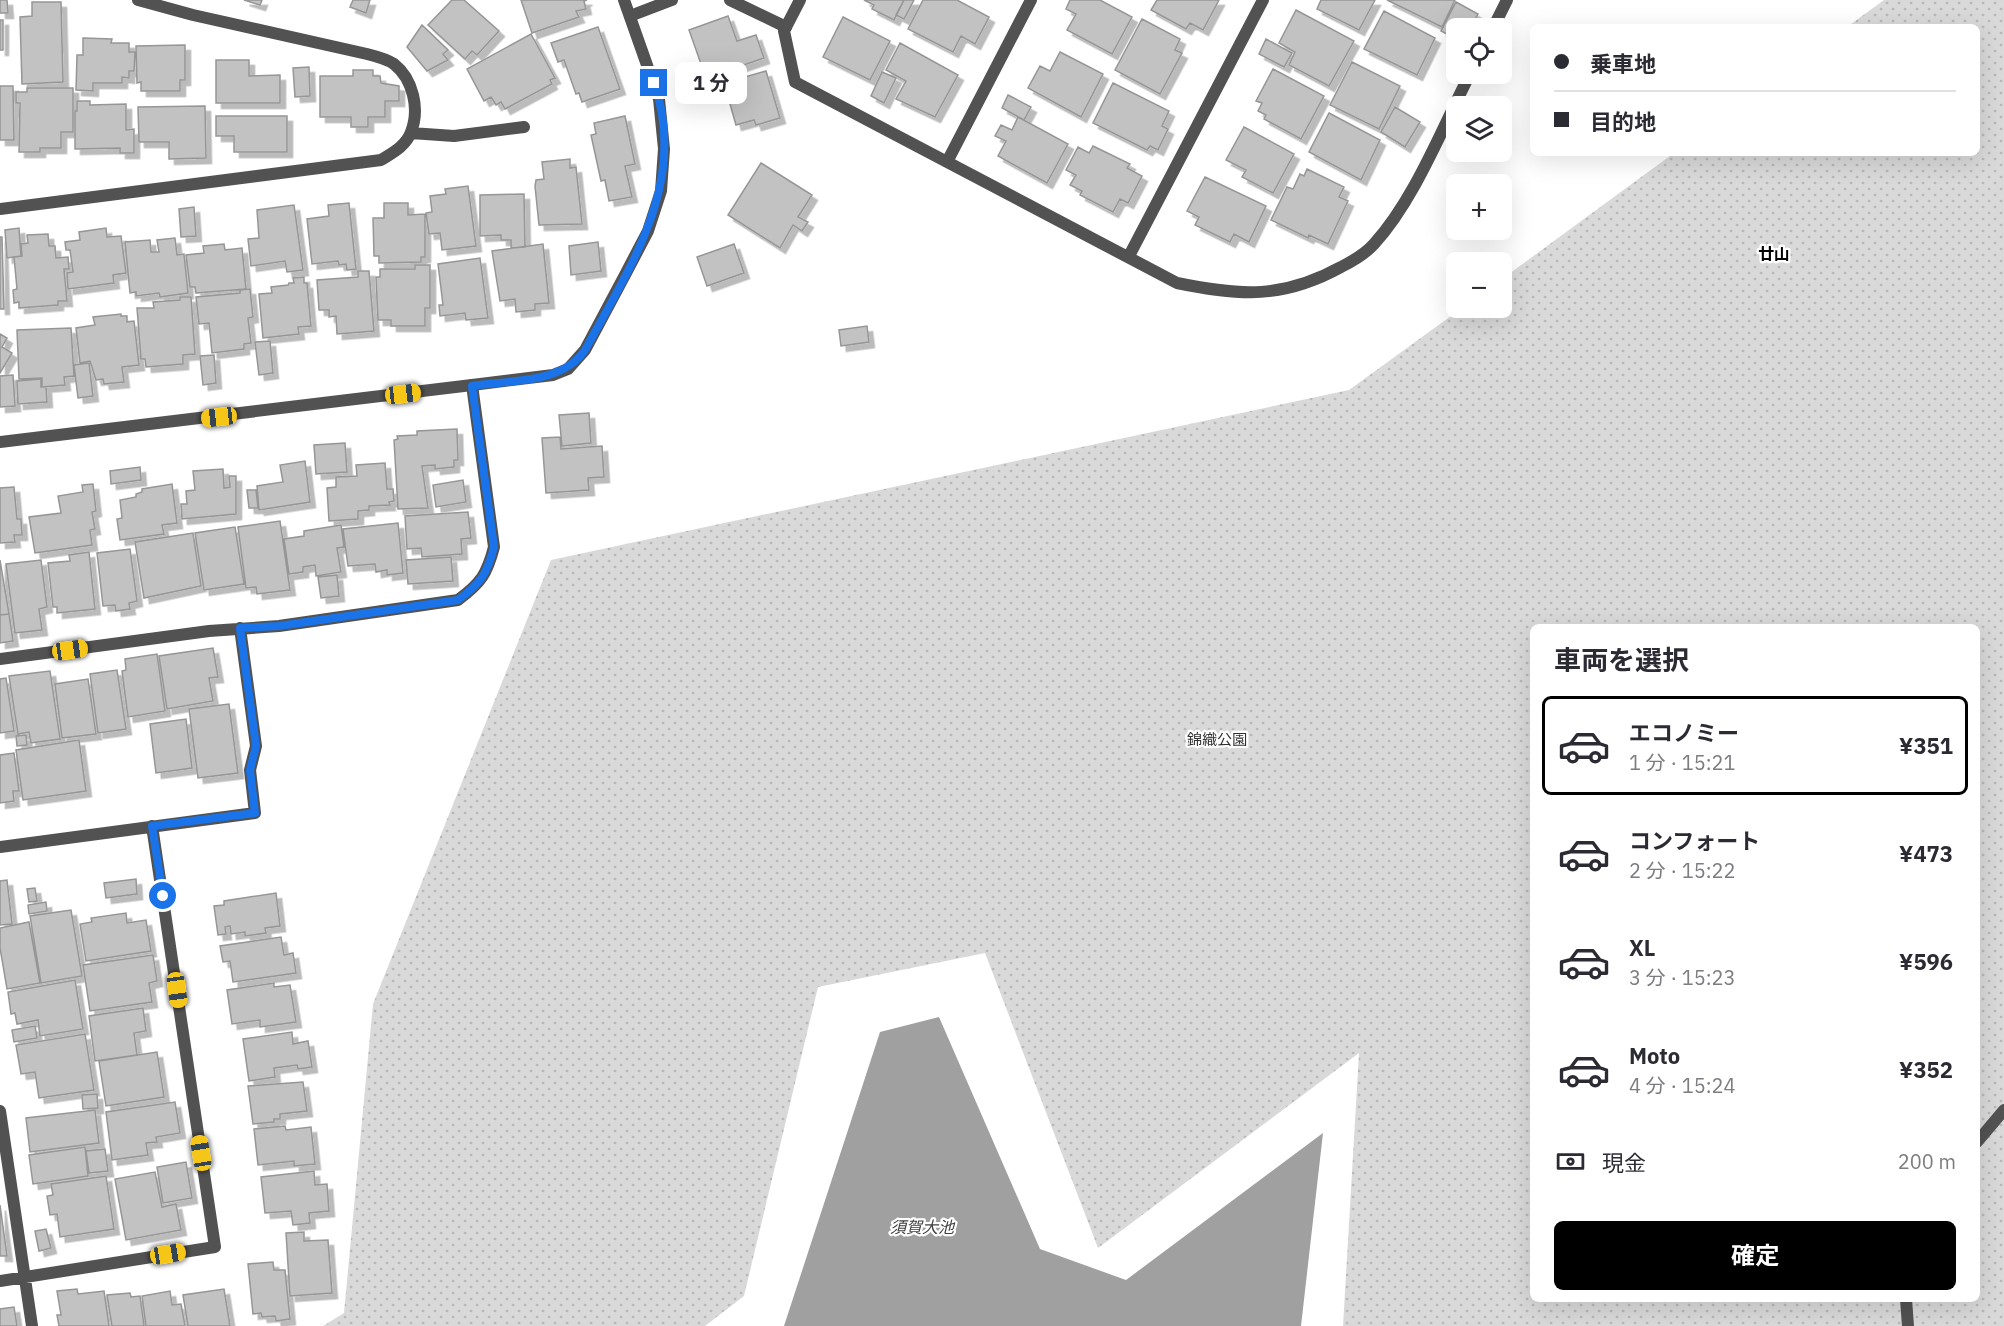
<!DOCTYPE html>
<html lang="ja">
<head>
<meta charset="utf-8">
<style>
  body { margin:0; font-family:"IBM Plex Sans","Noto Sans JP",sans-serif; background:#f2f2f3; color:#2b2b33; height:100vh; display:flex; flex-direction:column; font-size:22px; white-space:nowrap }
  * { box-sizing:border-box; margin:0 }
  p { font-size:20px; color:#7c7c81 }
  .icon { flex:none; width:33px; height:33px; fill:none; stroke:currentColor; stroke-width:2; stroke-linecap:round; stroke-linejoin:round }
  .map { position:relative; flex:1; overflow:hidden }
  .drawer { position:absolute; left:1530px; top:624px; width:450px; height:678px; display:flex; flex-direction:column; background:#fff; border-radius:9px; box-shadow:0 6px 24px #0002 }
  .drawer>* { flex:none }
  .hud { position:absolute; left:1530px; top:24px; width:450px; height:132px; border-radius:9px; box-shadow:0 6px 24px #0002; display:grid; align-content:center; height:132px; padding:0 24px; background:#fff }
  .fabs { position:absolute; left:1446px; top:18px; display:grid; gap:12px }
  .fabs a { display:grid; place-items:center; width:66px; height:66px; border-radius:9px; background:#fff; box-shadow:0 6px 24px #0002; font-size:30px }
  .end { position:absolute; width:27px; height:27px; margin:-14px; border:8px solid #1a73e8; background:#fff; box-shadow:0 0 0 3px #fff }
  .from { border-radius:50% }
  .bubble { position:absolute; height:42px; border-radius:9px; background:#fff; box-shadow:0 6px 24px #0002; font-size:20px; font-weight:700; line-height:42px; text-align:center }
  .car { position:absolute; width:18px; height:36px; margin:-18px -9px; border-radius:8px; box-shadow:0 0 4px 2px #0007; background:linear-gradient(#f5c518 24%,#345 0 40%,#f5c518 0 76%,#345 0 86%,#f5c518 0) }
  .hud b { display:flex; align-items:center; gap:21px; height:57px; font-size:22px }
  .hud b+b { border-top:2px solid #e1e1e2 }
  .hud i { width:15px; height:15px; background:#2b2b33 }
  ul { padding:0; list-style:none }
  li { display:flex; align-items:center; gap:18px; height:99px; margin:0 12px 9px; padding:0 12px; border:3px solid transparent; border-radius:9px }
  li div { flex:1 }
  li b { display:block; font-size:22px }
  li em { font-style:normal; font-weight:700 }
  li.active { border-color:#000 }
  li>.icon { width:54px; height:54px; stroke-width:1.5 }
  h2 { padding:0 24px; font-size:27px; line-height:72px }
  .pay { display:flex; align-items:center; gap:15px; height:66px; padding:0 24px; font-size:22px }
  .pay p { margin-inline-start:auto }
  .primary-button { display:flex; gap:12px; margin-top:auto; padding:12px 24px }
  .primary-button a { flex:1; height:69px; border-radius:9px; background:#000; color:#fff; font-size:24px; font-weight:700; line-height:69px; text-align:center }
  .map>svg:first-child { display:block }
</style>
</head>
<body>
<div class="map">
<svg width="2004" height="1326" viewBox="0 0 2004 1326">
  <defs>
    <pattern id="park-dots" width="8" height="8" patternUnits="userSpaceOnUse" patternTransform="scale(1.5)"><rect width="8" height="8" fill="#d9d9d9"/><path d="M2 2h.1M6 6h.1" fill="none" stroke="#b8b8b8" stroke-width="1.8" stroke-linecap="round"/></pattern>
    <filter id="shadow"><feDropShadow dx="5.5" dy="5.5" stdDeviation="0" flood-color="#0004"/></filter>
  </defs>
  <rect width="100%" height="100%" fill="#fff"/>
  <path fill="url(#park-dots)" fill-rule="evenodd" d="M1884,0H2004V1326H1343L1359,1053L1098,1248L985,953L818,987L744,1296L705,1326H323L344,1313L373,1004L551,560L1349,390L1462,308H1502V279L1674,153H1977V27H1847ZM1533,627H1977V1299H1533Z"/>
  <path fill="#a0a0a0" d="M939,1017L1040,1249L1126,1280L1323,1133L1301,1326H784L880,1032Z"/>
  <path fill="#c2c2c2" stroke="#969696" stroke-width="1.5" filter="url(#shadow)" d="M0,0H7L8,13H0Z
    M244,0H262L260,5Z
    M353,0H370L366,13L350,7Z
    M452,0H464L499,31L477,55L472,51L465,59L428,25Z
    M521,0H587L584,1L586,9L576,11L579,17L532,33Z
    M864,0H904L894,20L872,9L874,5Z
    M904,0H914L904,19L896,15Z
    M923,0H957L989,17L975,44L961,36L953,52L908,29Z
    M1070,0H1100L1132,17L1112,54L1067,30L1076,14L1066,9Z
    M1157,0H1219L1203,30L1190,23L1186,29L1151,10Z
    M1321,0H1375L1359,30L1317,9Z
    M1387,0H1455L1442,27Z
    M32,2H61L63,82L22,84L20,17L32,16Z
    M1456,2L1478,14L1470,28H1456V39L1441,31Z
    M1296,10L1354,41L1329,86L1289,65L1295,52L1279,43Z
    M1384,11L1435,38L1417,75L1364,49Z
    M728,16L737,41L756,35L764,58L706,78L689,30Z
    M843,17L890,41L870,80L823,57Z
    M1142,19L1180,39L1175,50L1182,53L1160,94L1115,70Z
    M0,20H3V50H0Z
    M422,25L448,50L443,54L448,60L427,71L407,47Z
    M598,27L620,89L582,102L579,93L576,94L564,60L558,62L551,43Z
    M531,34L555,78L550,80L552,84L505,109L501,102L496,105L491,97L484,101L467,69Z
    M83,38L112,39L111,43H129V52H135L134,71H129V78L122,77V83H93V91L76,90L77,55H83Z
    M1266,39L1292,53L1284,67L1259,54Z
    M900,43L958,75L935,117L896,99L906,81L886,70Z
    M185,45V80H180V91H141V82L137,83L136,46Z
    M1060,52L1103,74L1081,117L1028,88L1040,66L1050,71Z
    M216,60H249V76L280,75V103H216Z
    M1352,62L1400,86L1379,129L1330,105Z
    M309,67L310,96L295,97L293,68Z
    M1273,69L1324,96L1301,139L1264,119L1266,115L1258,111L1262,103L1256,101Z
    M353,70H373V76H380L381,83L399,86V101H385V117H368V127H351V117H320V76H353Z
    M766,71L780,118L756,125L754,120L736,125L724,83Z
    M882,72L896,78L884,103L871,96Z
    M1113,83L1169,111L1162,126L1168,129L1158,150L1150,146L1147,150L1093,123Z
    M0,86H13L14,140H0Z
    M27,88H73V132H61V148H40V152H19L20,103H16V92H27Z
    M1008,95L1031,107L1024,120L1002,108Z
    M77,101H90V105L126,104V130L134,129V153H120V148L75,149V111H77Z
    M205,106L206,158L169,159V142H139L138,107Z
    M1395,107L1420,122L1405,147L1381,132Z
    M1329,113L1380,140L1361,180L1309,152Z
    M216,116H287V152H234V136H216Z
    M625,116L635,164L625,166L632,197L609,201L605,180L601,181L591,135L596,134L594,123Z
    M1018,117L1068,144L1047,183L998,156L1006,141L995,136L1001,125L1012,130Z
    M1244,127L1294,154L1273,193L1242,177L1246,170L1226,160Z
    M1093,146L1130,164L1127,168L1142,176L1128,203L1120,199L1113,212L1080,195L1082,191L1070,185L1076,175L1066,170L1078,147L1089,153Z
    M570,159V168L576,167L582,224L539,225L535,186L536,180L544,179L542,162Z
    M761,163L812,195L798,217L808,222L802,231L793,225L780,248L728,215Z
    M1307,169L1344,187L1339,197L1348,201L1328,244L1309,235L1308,238L1271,220L1287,187L1293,189L1300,174L1304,176Z
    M1205,177L1266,206L1249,242L1234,234L1230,242L1195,225L1199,217L1187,211Z
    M468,186L476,246L442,250L440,233L429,234L426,213L432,212L430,196L446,194L445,189Z
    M524,194L525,247L511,248V240H501V235L480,236V195Z
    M349,203L356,269L347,270L346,264L339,265L338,261L312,264L307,219L329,216L328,205Z
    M384,203H408V215L425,214V257H421V262L379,263V256H374L373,218H384Z
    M294,205L303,270L287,272L285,261L251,266L248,239L259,238L257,210Z
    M194,207L196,236L181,237L179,209Z
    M19,228L21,256L7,258L5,230Z
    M106,228L107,237L121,236L126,273L113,275L114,283L68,289L67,273L73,272L70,250H66L65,242L80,240L79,232Z
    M48,234L49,246H55L56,258L68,257L69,269H64L67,301H58V305L19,308V302L14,303L13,290L17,289L14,257L22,256L21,244L28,243L27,235Z
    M0,237H2L4,309H0Z
    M175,238L177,255L184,254L188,293L160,297L159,293L136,296V292L130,293L125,242L150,240L151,252H159L157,240Z
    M598,242L601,271L571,275L569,246Z
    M224,244L225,250L242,248L246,289L196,293L195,287H190L186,255L204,253L203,246Z
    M543,244L549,303L535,304V310L516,312L515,299L500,301L492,251Z
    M734,244L744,273L707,286L697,257Z
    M480,258L488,318L466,320L465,313L440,316L439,305H443L438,264Z
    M415,265H430V308H425V326H391V320H378L376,277H380V269H415Z
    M358,271H369L374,331L337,334L336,316L329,317V310H319L317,280L358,277Z
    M304,277V283H307L311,326L298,327L299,334L263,338L259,294L272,293L271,287L288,285L289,283H294L293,278Z
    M250,289L253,317L248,318L251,343L244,344V349L212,353L209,323L199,324L196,297L240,293V290Z
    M180,297H191L195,354L183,355V364L146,367L145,359H141L137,308H154L153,302L180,300Z
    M121,314V316H127V322L134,321L139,365L122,367L124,382L104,384L103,379L96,380L90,361L80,363L76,328L95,325L93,317Z
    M867,326L869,342L841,346L839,330Z
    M71,328L74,376L64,377L65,385L42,387V378L19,379L17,330Z
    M0,334L7,338L2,347L12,353L0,373Z
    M270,341L273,373L259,375L255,342Z
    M214,355L216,383L203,385L200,356Z
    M89,363L93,396L78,398L74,365Z
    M13,375L15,406L0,407V376Z
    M41,379V387H46L47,402L18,404L17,381Z
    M589,413L591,443L562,446L559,415Z
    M457,429L458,460H454V467L435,469V465L422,466L428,508L398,509L394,440L398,439L397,436L417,435V431Z
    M560,437L561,449L602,446L604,477L588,478L589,490L546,493L542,438Z
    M345,443L347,472L316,474L314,445Z
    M305,461L310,502L259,510L257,486L283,482L280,465Z
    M385,463L387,489H393L394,501L389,502L390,505L369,506V510L358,511V519L329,521L327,488L336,487V477L357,476L356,465Z
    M140,467L141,480L111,484L110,471Z
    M223,469L224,488L230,487L229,476H236V514L182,519L181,504H187L186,491L195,490L193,471Z
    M463,480L466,502L436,507L433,485Z
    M93,484L96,511L92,512L95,529L90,530L92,545L35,553L29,517L61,513L58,496L83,492L82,485Z
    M172,484L177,523L162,525L164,534L120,540L117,519L122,518L120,500L136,497V494L142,492V489Z
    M14,487L17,519H21L22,535H14L15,542L0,543V488Z
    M247,490H256L258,508H249Z
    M468,512L471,538L461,539L462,554L422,557L421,548L407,549L405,516Z
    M280,521L290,590L257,594L256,587L246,588L238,527Z
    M398,523L403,573L387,575V570L376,572L375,564L348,566L343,529Z
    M341,525L344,547L337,548L341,572L316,576L315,565L303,567V572L289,574L284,539L304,536V531Z
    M235,527L244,584L204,590L195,533Z
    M193,533L201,586L144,598L135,542Z
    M130,549L137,601L129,603L130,609L116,611L115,605L103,606L97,553Z
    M89,552L95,609L57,613V607H53L48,563L70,561L69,555Z
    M451,557L453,581L408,584L406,560Z
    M0,560L9,614L0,615Z
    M41,560L47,607L39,609L42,630L15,633L6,564Z
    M337,575L339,596L321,598L318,577Z
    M9,614L13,641L0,643V615Z
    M213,648L218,677L209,678L213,701L167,709L159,656Z
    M157,654L165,711L128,717L122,671L126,670L125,659Z
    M117,670L126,729L98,733L90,674Z
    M50,671L60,739L31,743L29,732L18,734L9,676Z
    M6,678L14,731L0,733V679Z
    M88,679L96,734L62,738L55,684Z
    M229,704L238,773L198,778L189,709Z
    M186,719L192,768L156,773L150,724Z
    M26,735L27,745L17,746L16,736Z
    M79,740L86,791L23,800L16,750Z
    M14,753L19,791H13L14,801L0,803V755Z
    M136,879L137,894L106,898L104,883Z
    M7,880L12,924L0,925V881Z
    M35,888L37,901L29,902L27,889Z
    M276,893L280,926L265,928L266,933L245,936V932L231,934L230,926L225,927L226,934L218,935L214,906L224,905V901Z
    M46,902L47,911L29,914L28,905Z
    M71,910L82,976L41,983L30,916Z
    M126,913L127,923L146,920L151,951L86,961L80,924L92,922L91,918Z
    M29,922L40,983L7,989L0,948V928Z
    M281,937L284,955L293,953L296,973L233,982L230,961L223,962L220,946Z
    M153,955L157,981L149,983L152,1002L90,1011L83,965Z
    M75,980L83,1029L40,1036L38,1020L17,1024L15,1013L11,1014L8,992Z
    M274,983V987L290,985L296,1022L260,1027V1020L232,1024L227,990Z
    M143,1008L146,1031L134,1033L137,1055L95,1061L89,1016Z
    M35,1026L37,1038L14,1042L12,1030Z
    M292,1032L293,1044L308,1041L312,1067L298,1069L297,1065L274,1068L275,1077L249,1081L243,1039Z
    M85,1034L94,1090L39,1098L35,1072L21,1074L16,1045Z
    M157,1052L164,1097L106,1106L99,1061Z
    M303,1082L307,1111L280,1114V1119H274V1122L253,1124L248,1086Z
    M97,1094L98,1108L83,1109L82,1095Z
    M175,1102L180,1133L156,1137L157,1142L146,1143L148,1155L112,1160L106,1112Z
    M95,1110L99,1143L30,1152L26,1118Z
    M285,1126L286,1130L311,1127L315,1164L294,1166V1161L258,1165L254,1129Z
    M85,1147L88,1176L33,1184L29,1155Z
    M105,1149L108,1171L89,1173L86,1151Z
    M186,1162L192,1198L163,1203L157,1167Z
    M314,1171L315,1185L327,1184L329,1211L309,1213L310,1223L293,1225L291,1211L265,1213L261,1177Z
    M155,1172L162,1207L176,1204L181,1230L126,1240L115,1179Z
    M106,1176L114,1229L60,1237L57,1214L50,1215L47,1196L53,1195L51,1184Z
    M0,1205L7,1256H0Z
    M46,1229L51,1248L39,1251L35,1231Z
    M304,1232V1241L328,1240L332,1293L290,1296L286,1233Z
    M273,1262L274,1270H285L290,1319L276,1321L275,1316L262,1317L261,1313L253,1314L248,1264Z
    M77,1289L78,1294L104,1291L109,1326H59L57,1315H61L57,1291Z
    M224,1289L230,1326H188L183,1295Z
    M170,1291L172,1305L181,1304L185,1326H146L142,1296Z
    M130,1293L131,1297L140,1296L144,1326H112L107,1295Z
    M14,1307L17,1326H0V1309Z"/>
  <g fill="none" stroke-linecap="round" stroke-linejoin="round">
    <path stroke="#525252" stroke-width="12" d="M730,0L786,27
      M630,16L672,0
      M1977,1142L2004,1110
      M1906,1299L1908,1326"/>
    <path stroke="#525252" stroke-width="12" d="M800,0L784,31L795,82L1177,283C1240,296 1283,299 1341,267C1351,262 1366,253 1374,244C1415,199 1442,128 1470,74
      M1493,28L1507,0
      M411,133L454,136L524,127
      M947,162L1031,0
      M0,209L381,160C392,153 406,146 411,132C420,109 413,79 394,64C387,59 375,56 367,54L193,15L138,0
      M1129,256L1263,0
      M0,659L209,631L279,626L458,600C481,583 487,574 494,547L472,385
      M0,847L255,813L250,770L256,746L240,628
      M0,1111L32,1326
      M0,1281L215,1247L152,826"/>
    <path stroke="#525252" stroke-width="12" d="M0,442L472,385L553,375L568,369L585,350L626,273L648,231L661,191L664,149L659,99L624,0"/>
  </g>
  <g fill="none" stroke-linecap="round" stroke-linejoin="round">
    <path stroke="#1a73e8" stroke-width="8" d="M163,896L152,826L255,813L250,770L256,746L240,628L279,626L458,600C481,583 487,574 494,547L472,386C510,380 562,384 585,350C630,267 689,181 654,83"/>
  </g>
  <g text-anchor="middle" stroke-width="4.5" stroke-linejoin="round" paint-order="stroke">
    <g font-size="15" fill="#303030" stroke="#fff">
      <text x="1217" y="745">錦織公園</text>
    </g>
    <g font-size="16" font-weight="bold" fill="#000" stroke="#fff">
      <text x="1774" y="260">廿山</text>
    </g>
    <g font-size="16" font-style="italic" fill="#414141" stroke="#fff">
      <text x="922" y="1233">須賀大池</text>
    </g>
  </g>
</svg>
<div class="fabs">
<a><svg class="icon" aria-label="locate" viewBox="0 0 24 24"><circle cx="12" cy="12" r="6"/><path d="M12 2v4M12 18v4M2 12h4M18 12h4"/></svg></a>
<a><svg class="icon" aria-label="layers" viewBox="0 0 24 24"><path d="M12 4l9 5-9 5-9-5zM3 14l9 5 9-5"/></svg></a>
<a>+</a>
<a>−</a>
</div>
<i class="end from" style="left:163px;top:896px"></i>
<i class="end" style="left:654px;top:83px"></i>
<div class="bubble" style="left:675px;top:62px;width:72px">1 分</div>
<i class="car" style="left:403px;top:394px;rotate:83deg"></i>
<i class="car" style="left:219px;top:417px;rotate:263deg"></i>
<i class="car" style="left:70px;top:650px;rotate:82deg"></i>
<i class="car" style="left:177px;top:990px;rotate:172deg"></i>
<i class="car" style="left:201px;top:1153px;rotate:351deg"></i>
<i class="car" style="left:168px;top:1254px;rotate:81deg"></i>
<div class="hud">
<b><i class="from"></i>乗車地</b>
<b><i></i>目的地</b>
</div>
<section class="drawer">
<h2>車両を選択</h2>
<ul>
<li class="active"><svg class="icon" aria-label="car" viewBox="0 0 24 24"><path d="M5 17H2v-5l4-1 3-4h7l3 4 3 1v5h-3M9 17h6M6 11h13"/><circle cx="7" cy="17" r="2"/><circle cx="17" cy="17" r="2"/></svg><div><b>エコノミー</b><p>1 分 · 15:21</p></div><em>¥351</em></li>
<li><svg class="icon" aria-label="car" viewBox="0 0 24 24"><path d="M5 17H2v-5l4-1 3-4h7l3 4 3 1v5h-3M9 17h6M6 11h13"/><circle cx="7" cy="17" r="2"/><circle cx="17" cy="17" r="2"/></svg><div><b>コンフォート</b><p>2 分 · 15:22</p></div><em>¥473</em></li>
<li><svg class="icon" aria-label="car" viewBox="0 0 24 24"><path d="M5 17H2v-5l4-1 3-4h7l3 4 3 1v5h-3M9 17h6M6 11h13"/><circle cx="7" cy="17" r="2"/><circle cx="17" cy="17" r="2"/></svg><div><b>XL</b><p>3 分 · 15:23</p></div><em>¥596</em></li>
<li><svg class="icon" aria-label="car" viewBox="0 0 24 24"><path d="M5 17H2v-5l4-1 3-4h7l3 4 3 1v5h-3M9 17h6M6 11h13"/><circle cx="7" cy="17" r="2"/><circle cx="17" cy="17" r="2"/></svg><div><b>Moto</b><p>4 分 · 15:24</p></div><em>¥352</em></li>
</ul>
<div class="pay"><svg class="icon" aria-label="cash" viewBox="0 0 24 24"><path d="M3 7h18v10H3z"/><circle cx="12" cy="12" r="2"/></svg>現金<p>200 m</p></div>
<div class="primary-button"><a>確定</a></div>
</section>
</div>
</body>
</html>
